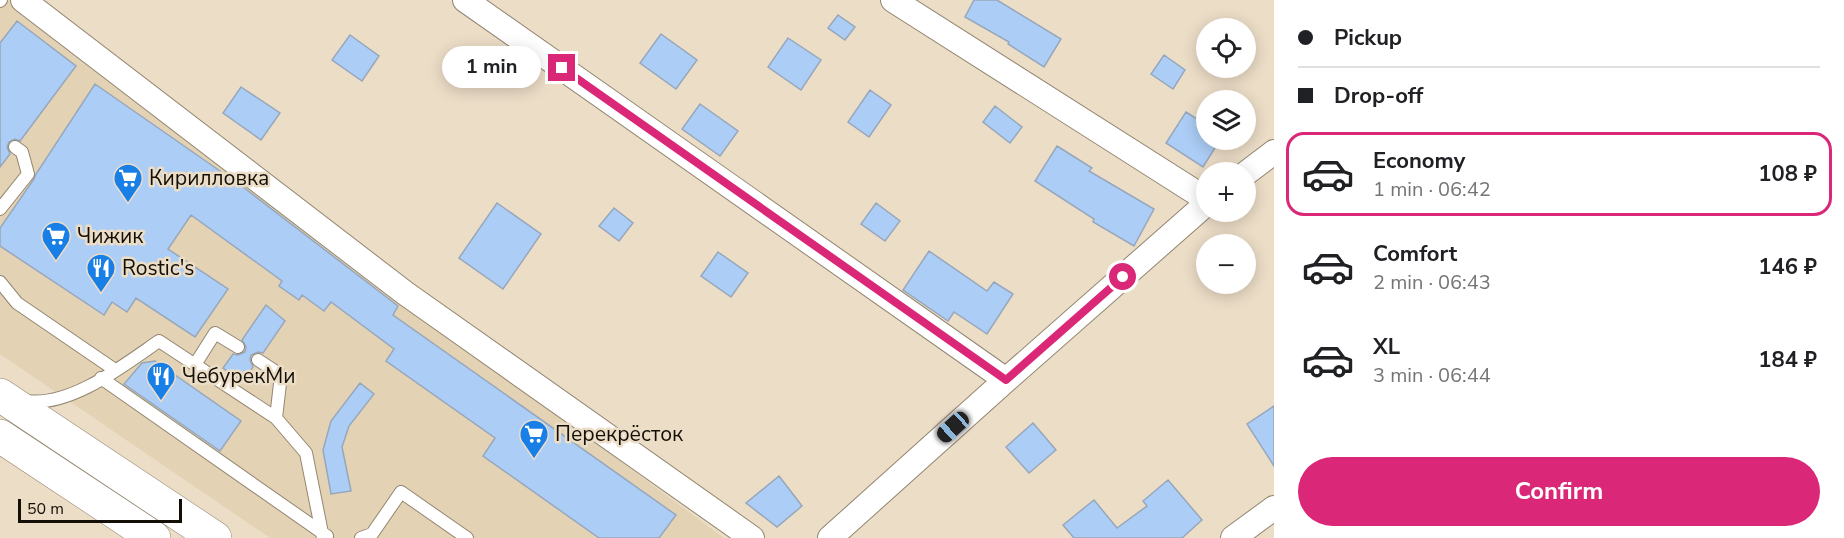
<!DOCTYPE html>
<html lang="en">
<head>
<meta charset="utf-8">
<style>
  body { margin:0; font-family:"Nunito Sans",sans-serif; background:#f2f2f2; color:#202124; height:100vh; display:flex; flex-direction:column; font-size:22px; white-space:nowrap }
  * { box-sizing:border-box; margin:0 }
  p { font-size:20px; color:#757577 }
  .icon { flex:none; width:33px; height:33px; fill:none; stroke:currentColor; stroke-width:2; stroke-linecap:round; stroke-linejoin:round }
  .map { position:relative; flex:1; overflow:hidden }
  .sheet { display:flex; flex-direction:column; background:#fff; width:570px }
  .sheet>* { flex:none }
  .guide { display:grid; align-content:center; height:132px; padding:0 24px; background:#fff }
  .tools { position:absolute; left:1196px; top:18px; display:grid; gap:12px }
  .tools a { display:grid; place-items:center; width:60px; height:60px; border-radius:50%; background:#fff; box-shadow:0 3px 15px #0003; font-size:30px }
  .scale { position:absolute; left:18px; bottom:15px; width:164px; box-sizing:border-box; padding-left:6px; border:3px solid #130f07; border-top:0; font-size:16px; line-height:21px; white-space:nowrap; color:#130f07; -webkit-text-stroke:4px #ecddc7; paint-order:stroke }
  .end { position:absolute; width:27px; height:27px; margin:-14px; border:8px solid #db2777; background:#fff; box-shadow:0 0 0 3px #fff }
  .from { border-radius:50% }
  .bubble { position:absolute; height:42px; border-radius:21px; background:#fff; box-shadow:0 3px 15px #0003; font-size:20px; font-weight:700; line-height:42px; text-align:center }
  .car { position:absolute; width:18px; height:36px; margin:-18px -9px; border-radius:8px; box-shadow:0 0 4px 2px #0007; background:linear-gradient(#222 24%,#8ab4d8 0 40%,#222 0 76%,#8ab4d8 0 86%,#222 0) }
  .guide b { display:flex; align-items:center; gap:21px; height:57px; font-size:22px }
  .guide b+b { border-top:2px solid #e0e0e0 }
  .guide i { width:15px; height:15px; background:#202124 }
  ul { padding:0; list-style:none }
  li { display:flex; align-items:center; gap:18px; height:84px; margin:0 12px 9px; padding:0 12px; border:3px solid transparent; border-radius:18px }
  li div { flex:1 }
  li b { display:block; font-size:22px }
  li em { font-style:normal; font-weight:700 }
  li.current { border-color:#db2777 }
  li>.icon { width:54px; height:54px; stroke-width:1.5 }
  .primary-button { display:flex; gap:12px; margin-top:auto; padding:12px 24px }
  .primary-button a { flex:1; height:69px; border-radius:36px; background:#db2777; color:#fff; font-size:24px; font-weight:700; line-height:69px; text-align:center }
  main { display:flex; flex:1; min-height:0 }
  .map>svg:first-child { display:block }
</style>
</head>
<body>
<main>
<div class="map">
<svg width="1274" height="538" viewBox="0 0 1274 538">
  <rect width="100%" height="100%" fill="#ecddc7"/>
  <path fill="#e4d2b5" d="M0,0H9L401,299L724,538H270L0,354Z"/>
  <path fill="#accdf6" stroke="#97a7bb" stroke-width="1.5" d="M974,0H997L1061,39L1044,67L1008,44L1009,42L965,17Z
    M838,15L855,27L845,40L828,28Z
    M17,21L76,66L20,141L15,139L9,142L7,147L10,154L0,167V43Z
    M661,34L697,60L676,89L640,63Z
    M350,35L379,56L362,81L332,60Z
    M788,38L821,60L801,90L768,67Z
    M1164,55L1185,70L1173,89L1151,74Z
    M95,84L243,187L398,306L393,315L676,515L659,538H599L483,456L495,438L386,361L394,349L331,302L324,311L302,295L299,300L279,286L282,281L191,215L168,249L228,289L195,337L136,298L127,312L112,302L104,315L0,246V228L34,179L36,174Z
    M241,87L280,113L261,140L223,113Z
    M870,90L891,105L869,137L848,122Z
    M700,104L738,131L720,156L682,129Z
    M995,106L1022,127L1010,143L983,122Z
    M1186,112L1206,125V140H1220L1203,167L1166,143Z
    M1057,146L1092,168L1089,171L1154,209L1134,246L1093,222L1094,219L1035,181Z
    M497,203L541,234L503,289L459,258Z
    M876,203L900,221L885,241L861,224Z
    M614,208L633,223L619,241L599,226Z
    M929,251L987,291L994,282L1013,294L987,334L954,312L948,321L903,290Z
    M718,252L748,273L731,297L701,276Z
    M266,305L285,321L263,353L258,352L251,355L250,360L253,367L243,382L223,368L233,354L238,355L245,352L246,347L242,340Z
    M155,361L241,421L220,451L124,384L142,363Z
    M360,383L374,394L349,426L342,447L351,491L331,494L323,450L331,421Z
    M1274,406V466L1247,424Z
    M1033,423L1056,450L1029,473L1006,447Z
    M779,476L802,506L777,527L746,503Z
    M1168,480L1202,520L1182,538H1074L1063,525L1094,500L1117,528L1147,506L1143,501Z"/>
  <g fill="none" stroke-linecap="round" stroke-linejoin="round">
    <g stroke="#928570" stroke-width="14">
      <path id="service" d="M0,1L1,0
        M0,209L28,174L22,152L15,147
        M0,282L17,303L115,370
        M258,360L281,375L276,418
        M196,363L215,333L238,347
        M101,378L327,536
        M27,401C71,407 124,365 159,341L276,418L306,453L323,538
        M361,538L372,534L401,492L467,538"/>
    </g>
    <g stroke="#928570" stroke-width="26">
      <path id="minor" d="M23,0L405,293L752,538
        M465,0L1006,380L830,538
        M893,0L1206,199
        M1245,174L1274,152
        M1006,380L1206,204
        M1233,538L1274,508"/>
    </g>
    <g stroke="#928570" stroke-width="34">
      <path id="trunk" d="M0,395L215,538
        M0,436L154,538"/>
    </g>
    <use href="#service" stroke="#fff" stroke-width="12"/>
    <use href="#minor" stroke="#fff" stroke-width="24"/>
    <use href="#trunk" stroke="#fff" stroke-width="33"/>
  </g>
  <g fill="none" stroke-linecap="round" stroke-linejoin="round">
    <path stroke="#db2777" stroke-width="8" d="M562,68L1006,380L1123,277"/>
  </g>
  <defs>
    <g id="supermarket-pin" transform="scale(1.5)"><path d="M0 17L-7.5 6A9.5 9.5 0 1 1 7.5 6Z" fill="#187fe7" stroke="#ecddc7"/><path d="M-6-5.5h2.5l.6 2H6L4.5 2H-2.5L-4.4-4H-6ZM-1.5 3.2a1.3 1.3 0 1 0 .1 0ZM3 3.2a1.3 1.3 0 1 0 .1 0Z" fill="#fff"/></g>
    <g id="restaurant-pin" transform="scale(1.5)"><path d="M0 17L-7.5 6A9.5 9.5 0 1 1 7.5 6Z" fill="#187fe7" stroke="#ecddc7"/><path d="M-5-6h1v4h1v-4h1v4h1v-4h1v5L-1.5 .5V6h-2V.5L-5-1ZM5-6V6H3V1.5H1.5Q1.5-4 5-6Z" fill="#fff"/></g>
  </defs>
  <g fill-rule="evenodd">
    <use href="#supermarket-pin" x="128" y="178"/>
    <use href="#supermarket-pin" x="56" y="236"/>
    <use href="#restaurant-pin" x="101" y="268"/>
    <use href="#restaurant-pin" x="161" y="376"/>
    <use href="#supermarket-pin" x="534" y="434"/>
  </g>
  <g text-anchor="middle" stroke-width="5" stroke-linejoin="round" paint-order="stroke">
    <g font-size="21" fill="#130f07" stroke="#ecddc7" text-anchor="start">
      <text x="149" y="185">Кирилловка</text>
      <text x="77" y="243">Чижик</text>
      <text x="122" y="275">Rostiс's</text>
      <text x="182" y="383">ЧебурекМи</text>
      <text x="555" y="441">Перекрёсток</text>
    </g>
  </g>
</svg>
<div class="tools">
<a><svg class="icon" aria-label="locate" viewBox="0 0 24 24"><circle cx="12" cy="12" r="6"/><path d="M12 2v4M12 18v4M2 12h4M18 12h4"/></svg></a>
<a><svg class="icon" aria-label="layers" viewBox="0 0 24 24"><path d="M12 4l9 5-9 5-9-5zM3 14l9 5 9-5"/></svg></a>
<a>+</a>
<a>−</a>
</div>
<div class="scale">50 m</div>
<i class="end from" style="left:1123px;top:277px"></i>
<i class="end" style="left:562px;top:68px"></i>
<div class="bubble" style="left:442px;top:46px;width:99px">1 min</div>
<i class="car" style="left:953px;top:427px;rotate:228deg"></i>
</div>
<section class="sheet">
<div class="guide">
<b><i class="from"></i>Pickup</b>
<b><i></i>Drop-off</b>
</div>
<ul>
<li class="current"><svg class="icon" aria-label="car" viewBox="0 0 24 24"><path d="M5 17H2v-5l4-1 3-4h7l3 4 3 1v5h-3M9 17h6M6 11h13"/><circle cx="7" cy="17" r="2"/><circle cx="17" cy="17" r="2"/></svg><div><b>Economy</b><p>1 min · 06:42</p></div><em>108 ₽</em></li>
<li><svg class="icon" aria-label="car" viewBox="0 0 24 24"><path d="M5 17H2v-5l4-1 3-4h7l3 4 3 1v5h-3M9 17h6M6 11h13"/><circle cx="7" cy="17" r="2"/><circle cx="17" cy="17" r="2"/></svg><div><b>Comfort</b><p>2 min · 06:43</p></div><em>146 ₽</em></li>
<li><svg class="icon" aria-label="car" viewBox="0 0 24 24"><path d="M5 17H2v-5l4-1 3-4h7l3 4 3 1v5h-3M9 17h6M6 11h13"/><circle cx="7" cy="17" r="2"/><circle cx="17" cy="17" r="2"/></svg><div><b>XL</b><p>3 min · 06:44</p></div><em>184 ₽</em></li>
</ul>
<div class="primary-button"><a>Confirm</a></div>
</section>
</main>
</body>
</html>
